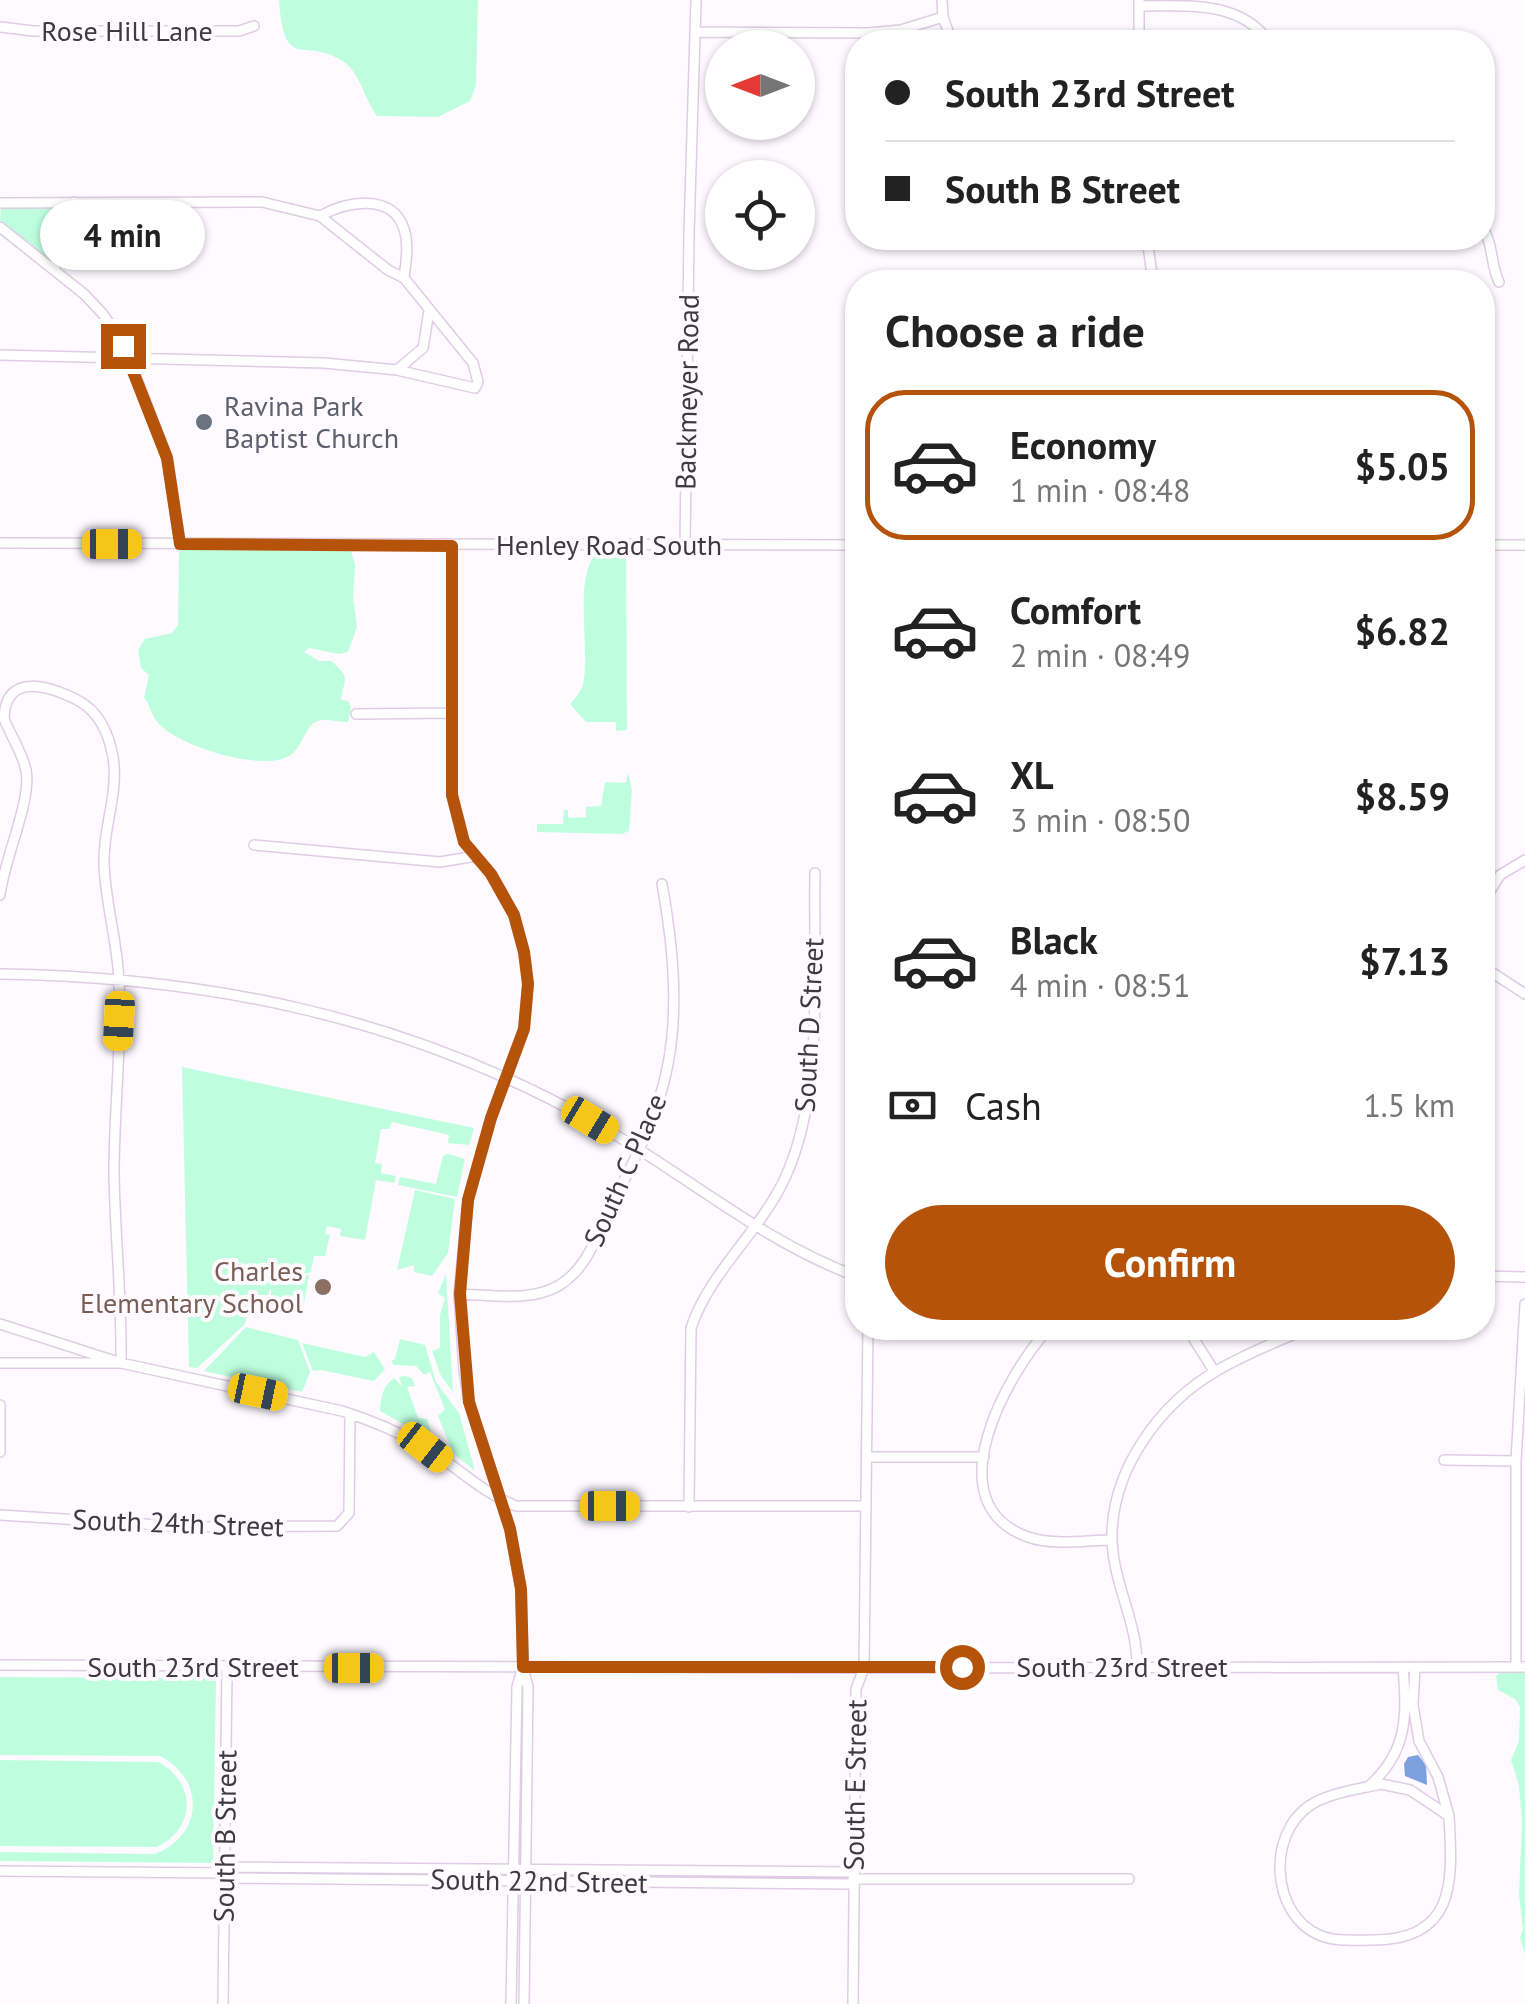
<!DOCTYPE html>
<html lang="en">
<head>
<meta charset="utf-8">
<style>
  body { margin:0; font-family:"PT Sans",sans-serif; background:#f6f6f6; color:#222; height:100vh; display:flex; flex-direction:column; font-size:38px; white-space:nowrap }
  * { box-sizing:border-box; margin:0 }
  p { font-size:32px; color:#767676 }
  .icon { flex:none; width:55px; height:55px; fill:none; stroke:currentColor; stroke-width:2; stroke-linecap:round; stroke-linejoin:round }
  .map { position:relative; flex:1; overflow:hidden }
  .details { position:absolute; left:845px; top:270px; width:650px; height:1070px; display:flex; flex-direction:column; background:#fff; border-radius:40px; box-shadow:0 2px 8px #0004 }
  .details>* { flex:none }
  .banner { position:absolute; left:845px; top:30px; width:650px; height:220px; border-radius:40px; box-shadow:0 2px 8px #0004; display:grid; align-content:center; height:220px; padding:0 40px; background:#fff }
  .needle { width:65px; rotate:270deg }
  .controls { position:absolute; left:705px; top:30px; display:grid; gap:20px }
  .controls a { display:grid; place-items:center; width:110px; height:110px; border-radius:50%; background:#fff; box-shadow:0 2px 8px #0004; font-size:50px }
  .end { position:absolute; width:45px; height:45px; margin:-22px; border:12px solid #b45309; background:#fff; box-shadow:0 0 0 5px #fff }
  .from { border-radius:50% }
  .bubble { position:absolute; height:70px; border-radius:35px; background:#fff; box-shadow:0 2px 8px #0004; font-size:32px; font-weight:700; line-height:70px; text-align:center }
  .car { position:absolute; width:30px; height:60px; margin:-30px -15px; border-radius:12px; box-shadow:0 0 8px 2px #0007; background:linear-gradient(#f5c518 24%,#345 0 40%,#f5c518 0 76%,#345 0 86%,#f5c518 0) }
  .banner b { display:flex; align-items:center; gap:35px; height:95px; font-size:38px }
  .banner b+b { border-top:2px solid #e0e0e0 }
  .banner i { width:25px; height:25px; background:#222 }
  ul { padding:0; list-style:none }
  li { display:flex; align-items:center; gap:30px; height:150px; margin:0 20px 15px; padding:0 20px; border:5px solid transparent; border-radius:40px }
  li div { flex:1 }
  li b { display:block; font-size:38px }
  li em { font-style:normal; font-weight:700 }
  li.on { border-color:#b45309 }
  li>.icon { width:90px; height:90px; stroke-width:1.5 }
  h2 { padding:0 40px; font-size:45px; line-height:120px }
  .pay { display:flex; align-items:center; gap:25px; height:110px; padding:0 40px; font-size:38px }
  .pay p { margin-inline-start:auto }
  .button { display:flex; gap:20px; margin-top:auto; padding:20px 40px }
  .button a { flex:1; height:115px; border-radius:60px; background:#b45309; color:#fff; font-size:40px; font-weight:700; line-height:115px; text-align:center }
  .map>svg:first-child { display:block }
</style>
</head>
<body>
<div class="map">
<svg width="1525" height="2004" viewBox="0 0 1525 2004">
  <rect width="100%" height="100%" fill="#fefaff"/>
  <path fill="#befedf" d="M279,0H478L476,85L470,101L438,117L377,116C365,100 360,73 344,62C305,35 284,75 279,0Z
    M55,206L62,213L52,230L49,260L0,220L1,208Z
    M179,549L351,551L355,565L353,597L357,627L348,652L339,654L309,648L304,652L319,661H331C353,679 343,679 341,700L348,701L351,707L348,722C339,722 325,718 318,721C304,726 303,748 289,756C262,772 181,747 159,724C151,716 151,706 144,698L149,675L141,668L138,650L145,639L172,633L178,625Z
    M626,551L627,730L616,731V722H586L570,704C575,698 581,692 583,684C591,651 572,575 598,552Z
    M628,772L632,790L629,831L622,834L537,832V824H563L564,810H568V818L586,817V807L601,806L605,782L626,783Z
    M182,1067L474,1128L469,1145L448,1143L449,1135L392,1122L389,1129H381L375,1163L382,1164L381,1173L396,1176L394,1183L376,1180L365,1240L340,1236L341,1229L327,1226L325,1234L330,1235L325,1256H314L311,1272L295,1276L309,1275L304,1303L271,1295V1288L268,1295H252L251,1300L239,1297L250,1301L245,1324L197,1368L189,1367Z
    M448,1154L465,1159L457,1197L398,1185L400,1177L436,1184L443,1156Z
    M415,1190L455,1199L448,1253L432,1276L414,1272V1265L397,1270Z
    M446,1274L453,1392L441,1376L432,1351L440,1348V1315L445,1298L438,1293Z
    M246,1327L298,1340L310,1372L302,1392L204,1371Z
    M400,1339L425,1345L436,1382L459,1413L475,1471L453,1453L438,1416L445,1409L430,1372L424,1375L416,1366L394,1365L391,1361L395,1359Z
    M302,1343L365,1357L374,1352L385,1369L374,1381L320,1370L313,1371Z
    M405,1376L412,1378L415,1386L407,1387L418,1418L427,1419L434,1441L380,1411C381,1398 382,1386 394,1378L402,1386L399,1377Z
    M1501,1672H1525V1954L1520,1938L1523,1929L1519,1895L1522,1822L1519,1785L1511,1760L1519,1741L1520,1707L1515,1699L1498,1690L1496,1676Z
    M0,1677L216,1678L213,1863L0,1861V1852L155,1854C203,1835 206,1780 160,1756L0,1755Z
    M0,1760L158,1762C197,1782 196,1830 156,1847L0,1846Z"/>
  <path fill="#7da1e0" d="M1418,1755L1426,1765L1427,1785L1405,1776L1404,1764L1408,1757Z"/>
  <g fill="none" stroke-linecap="round" stroke-linejoin="round">
    <g stroke="#e0cce5" stroke-width="12">
      <path id="minor" d="M942,0L943,17L952,42
        M1139,0V42
        M1139,6C1186,6 1240,0 1269,42
        M0,27L33,31H239L254,26
        M695,32L868,33L901,30L943,17
        M0,203L262,202L320,216L388,270L404,278L473,363L478,382L475,388L397,370L324,363L0,355
        M320,216C346,202 392,192 404,229C409,244 406,262 404,278
        M0,227L84,294L102,313L122,341L167,457L180,543
        M1482,227C1494,244 1490,264 1499,282
        M1147,238L1153,282
        M55,271L57,233L74,202
        M397,370L423,348L429,311
        M0,543L858,545
        M685,544L689,234L696,0
        M1482,545H1525
        M452,546V795L464,842L491,874L514,915L524,952L528,984L524,1029L491,1118L468,1200L459,1294L464,1371L469,1402L510,1529L521,1589L523,1667L528,1687L524,2004
        M356,714L451,713
        M254,845L440,862L476,856
        M0,895C4,859 32,800 26,770C22,752 11,736 4,719C5,670 52,687 79,701C99,712 109,735 113,757C119,794 103,826 104,863C105,903 118,943 119,983C122,1046 114,1110 114,1173C115,1236 122,1299 121,1363H0
        M1482,904L1500,875L1525,860
        M1482,966L1525,994
        M0,974C211,977 404,1017 590,1120C681,1170 758,1240 858,1277
        M1482,1276L1525,1277
        M459,1294C491,1295 530,1302 558,1286C586,1270 596,1238 609,1210C626,1176 645,1142 657,1105C682,1035 675,956 662,884
        M0,1324L121,1363L342,1411C370,1420 397,1431 423,1446C456,1465 480,1492 516,1506H866
        M1049,1328C1008,1373 933,1503 1028,1537C1053,1546 1086,1540 1112,1540
        M1187,1328L1214,1371
        M0,1405V1452
        M867,1457H984
        M1444,1460L1516,1461
        M689,1507L691,1328C710,1271 760,1232 785,1178C825,1092 813,968 815,873
        M0,1515L191,1527L337,1526L349,1513L350,1414
        M0,1665L850,1668L1525,1667
        M1137,1667C1138,1623 1113,1584 1112,1539C1111,1470 1160,1403 1218,1370C1247,1353 1278,1341 1309,1328
        M1415,1667L1413,1705L1419,1741L1438,1777L1449,1816
        M1516,1667V1461L1525,1304
        M1381,1784L1410,1790L1449,1816C1453,1882 1456,1940 1372,1940C1354,1940 1335,1942 1319,1935C1271,1914 1267,1835 1309,1806C1328,1793 1359,1789 1381,1784Z
        M1368,1787C1408,1752 1407,1717 1403,1667
        M226,1867L853,1872
        M0,1871L226,1873
        M225,1878L853,1884
        M853,1879H1129
        M223,2004L227,1668
        M511,2004L517,1687L522,1670
        M853,2004L856,1689L864,1668L868,1328"/>
    </g>
    <use href="#minor" stroke="#fff" stroke-width="9"/>
  </g>
  <g fill="none" stroke-linecap="round" stroke-linejoin="round">
    <path stroke="#b45309" stroke-width="12" d="M123,346L167,458L180,544L452,546V795L464,842L491,874L514,915L524,952L528,984L524,1029L491,1118L468,1200L460,1294L469,1402L510,1529L521,1589L523,1667H962"/>
  </g>
  <circle fill="#6b7280" stroke="#fefaff" stroke-width="4" cx="204" cy="422" r="10"/>
  <circle fill="#8d6e63" stroke="#fefaff" stroke-width="4" cx="323" cy="1287" r="10"/>
  <g text-anchor="middle" stroke-width="8" stroke-linejoin="round" paint-order="stroke">
    <g font-size="28" fill="#403842" stroke="#fefaff">
      <text x="127" y="41">Rose Hill Lane</text>
      <text transform="translate(687 392) rotate(-89)" y="10">Backmeyer Road</text>
      <text x="609" y="555">Henley Road South</text>
      <text transform="translate(809 1025) rotate(-87)" y="10">South D Street</text>
      <text transform="translate(625 1170) rotate(-66)" y="10">South C Place</text>
      <text transform="translate(178 1523) rotate(2)" y="10">South 24th Street</text>
      <text x="193" y="1677">South 23rd Street</text>
      <text x="1122" y="1677">South 23rd Street</text>
      <text transform="translate(855 1785) rotate(-89)" y="10">South E Street</text>
      <text transform="translate(225 1836) rotate(-89)" y="10">South B Street</text>
      <text transform="translate(539 1881) rotate(1)" y="10">South 22nd Street</text>
    </g>
    <g font-size="28" fill="#5b616d" stroke="#fefaff" text-anchor="start">
      <text x="224" y="416">Ravina Park<tspan x="224" dy="32">Baptist Church</tspan></text>
    </g>
    <g font-size="28" fill="#785e54" stroke="#fefaff" text-anchor="end">
      <text x="303" y="1281">Charles<tspan x="303" dy="32">Elementary School</tspan></text>
    </g>
  </g>
</svg>
<div class="controls">
<a><svg class="needle" viewBox="-14 -14 28 28"><path d="M0-13l5 13h-10z" fill="#e53935"/><path d="M0 13l5-13h-10z" fill="#767676"/></svg></a>
<a><svg class="icon" aria-label="locate" viewBox="0 0 24 24"><circle cx="12" cy="12" r="6"/><path d="M12 2v4M12 18v4M2 12h4M18 12h4"/></svg></a>
</div>
<i class="end from" style="left:962px;top:1667px"></i>
<i class="end" style="left:123px;top:346px"></i>
<div class="bubble" style="left:40px;top:200px;width:165px">4 min</div>
<i class="car" style="left:112px;top:544px;rotate:90deg"></i>
<i class="car" style="left:119px;top:1021px;rotate:183deg"></i>
<i class="car" style="left:590px;top:1120px;rotate:121deg"></i>
<i class="car" style="left:258px;top:1392px;rotate:102deg"></i>
<i class="car" style="left:425px;top:1447px;rotate:128deg"></i>
<i class="car" style="left:610px;top:1506px;rotate:90deg"></i>
<i class="car" style="left:354px;top:1668px;rotate:90deg"></i>
<div class="banner">
<b><i class="from"></i>South 23rd Street</b>
<b><i></i>South B Street</b>
</div>
<section class="details">
<h2>Choose a ride</h2>
<ul>
<li class="on"><svg class="icon" aria-label="car" viewBox="0 0 24 24"><path d="M5 17H2v-5l4-1 3-4h7l3 4 3 1v5h-3M9 17h6M6 11h13"/><circle cx="7" cy="17" r="2"/><circle cx="17" cy="17" r="2"/></svg><div><b>Economy</b><p>1 min · 08:48</p></div><em>$5.05</em></li>
<li><svg class="icon" aria-label="car" viewBox="0 0 24 24"><path d="M5 17H2v-5l4-1 3-4h7l3 4 3 1v5h-3M9 17h6M6 11h13"/><circle cx="7" cy="17" r="2"/><circle cx="17" cy="17" r="2"/></svg><div><b>Comfort</b><p>2 min · 08:49</p></div><em>$6.82</em></li>
<li><svg class="icon" aria-label="car" viewBox="0 0 24 24"><path d="M5 17H2v-5l4-1 3-4h7l3 4 3 1v5h-3M9 17h6M6 11h13"/><circle cx="7" cy="17" r="2"/><circle cx="17" cy="17" r="2"/></svg><div><b>XL</b><p>3 min · 08:50</p></div><em>$8.59</em></li>
<li><svg class="icon" aria-label="car" viewBox="0 0 24 24"><path d="M5 17H2v-5l4-1 3-4h7l3 4 3 1v5h-3M9 17h6M6 11h13"/><circle cx="7" cy="17" r="2"/><circle cx="17" cy="17" r="2"/></svg><div><b>Black</b><p>4 min · 08:51</p></div><em>$7.13</em></li>
</ul>
<div class="pay"><svg class="icon" aria-label="cash" viewBox="0 0 24 24"><path d="M3 7h18v10H3z"/><circle cx="12" cy="12" r="2"/></svg>Cash<p>1.5 km</p></div>
<div class="button"><a>Confirm</a></div>
</section>
</div>
</body>
</html>
